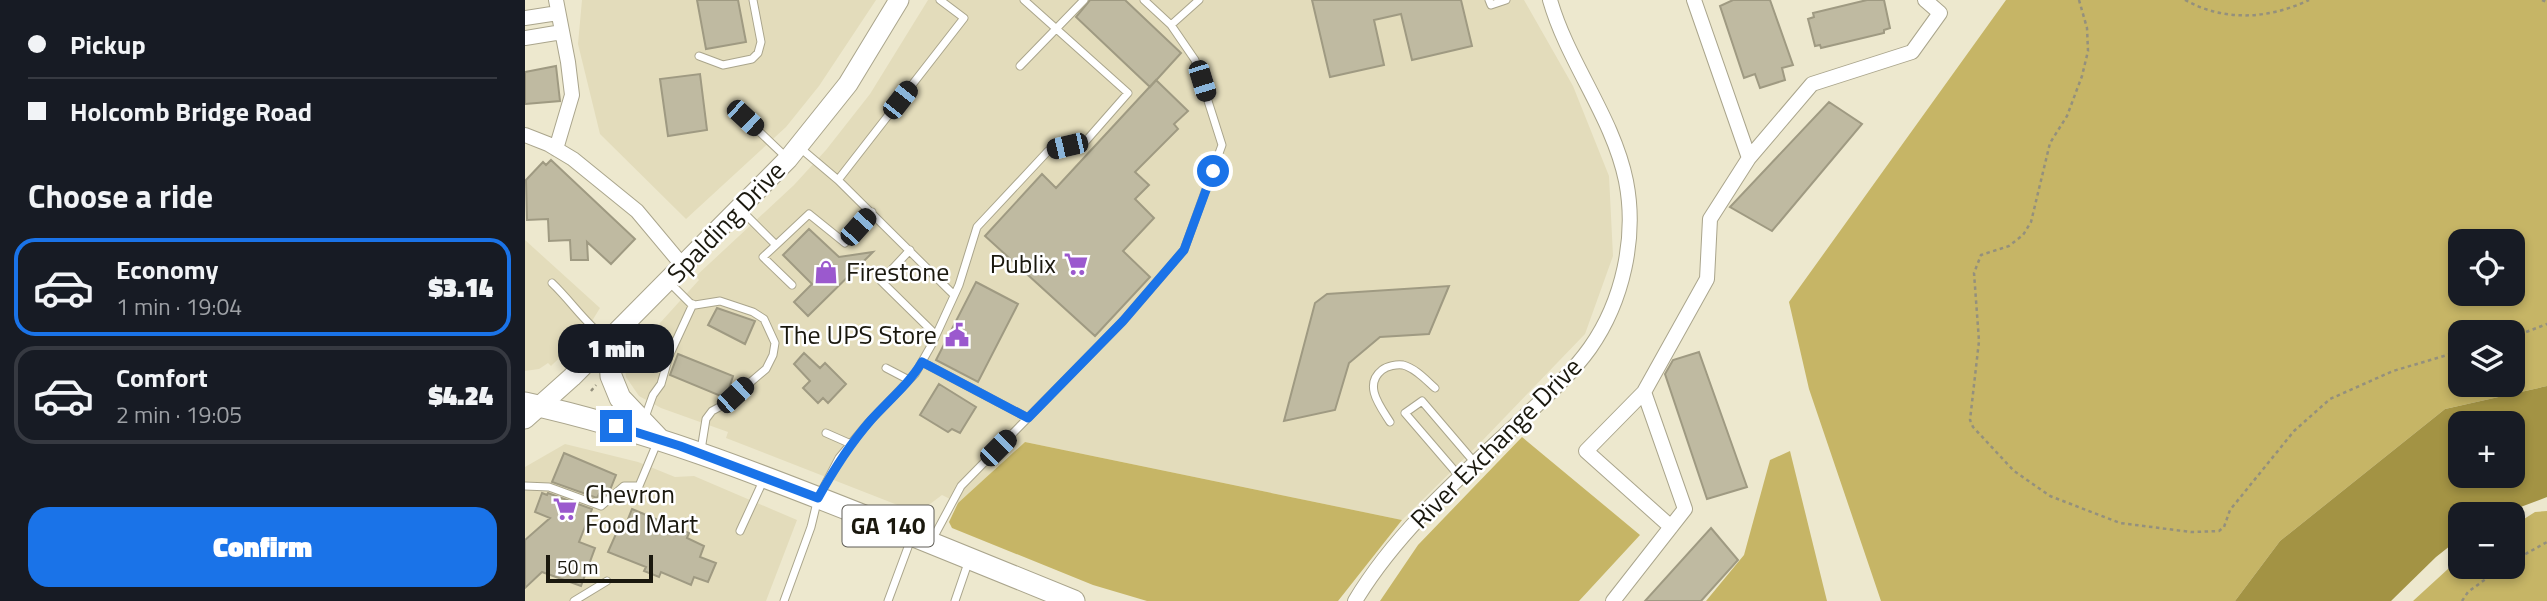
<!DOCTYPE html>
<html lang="en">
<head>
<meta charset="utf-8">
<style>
  body { margin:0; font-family:"Titillium Web",sans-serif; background:#20242c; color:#f1f3f6; height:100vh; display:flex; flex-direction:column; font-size:26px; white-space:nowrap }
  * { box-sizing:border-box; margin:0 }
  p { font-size:23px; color:#9ea1a6 }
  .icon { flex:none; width:38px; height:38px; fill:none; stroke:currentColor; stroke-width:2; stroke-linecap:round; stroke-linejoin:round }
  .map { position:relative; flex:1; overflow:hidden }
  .sheet { display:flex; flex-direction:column; background:#171b24; width:525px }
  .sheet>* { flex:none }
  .hud { display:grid; align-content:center; height:154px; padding:0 28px; background:#171b24 }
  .buttons { position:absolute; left:1923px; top:229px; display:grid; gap:14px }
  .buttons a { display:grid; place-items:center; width:77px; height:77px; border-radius:14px; background:#171b24; box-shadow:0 4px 10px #0003; font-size:35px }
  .scale { position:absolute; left:21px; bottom:18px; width:107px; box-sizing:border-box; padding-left:7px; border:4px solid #1a180e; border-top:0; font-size:19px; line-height:24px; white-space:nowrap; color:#1a180e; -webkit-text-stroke:5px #fff; paint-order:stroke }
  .end { position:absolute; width:32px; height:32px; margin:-16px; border:9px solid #1a73e8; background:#fff; box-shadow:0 0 0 4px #fff }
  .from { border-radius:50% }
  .bubble { position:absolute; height:49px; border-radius:21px; background:#171b24; box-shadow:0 4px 10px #0003; font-size:23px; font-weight:800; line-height:49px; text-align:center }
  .car { position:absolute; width:21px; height:42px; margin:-21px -10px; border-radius:9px; box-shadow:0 0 5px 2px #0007; background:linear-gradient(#222 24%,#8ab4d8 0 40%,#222 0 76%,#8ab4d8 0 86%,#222 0) }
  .hud b { display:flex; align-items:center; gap:24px; height:66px; font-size:26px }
  .hud b+b { border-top:2px solid #363941 }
  .hud i { width:18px; height:18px; background:#f1f3f6 }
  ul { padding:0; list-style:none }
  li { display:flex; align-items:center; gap:21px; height:98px; margin:0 14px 10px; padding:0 14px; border:4px solid #363941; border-radius:21px }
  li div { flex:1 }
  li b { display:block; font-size:26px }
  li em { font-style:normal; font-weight:800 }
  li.current { border-color:#1a73e8 }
  li>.icon { width:63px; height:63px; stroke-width:1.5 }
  h2 { padding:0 28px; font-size:32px; line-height:84px }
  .primary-button { display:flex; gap:14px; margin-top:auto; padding:14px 28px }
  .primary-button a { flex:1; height:80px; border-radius:21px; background:#1a73e8; color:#fff; font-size:28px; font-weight:800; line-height:80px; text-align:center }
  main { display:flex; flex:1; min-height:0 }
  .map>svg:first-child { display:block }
</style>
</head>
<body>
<main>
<section class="sheet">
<div class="hud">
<b><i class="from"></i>Pickup</b>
<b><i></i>Holcomb Bridge Road</b>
</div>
<h2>Choose a ride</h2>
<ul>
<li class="current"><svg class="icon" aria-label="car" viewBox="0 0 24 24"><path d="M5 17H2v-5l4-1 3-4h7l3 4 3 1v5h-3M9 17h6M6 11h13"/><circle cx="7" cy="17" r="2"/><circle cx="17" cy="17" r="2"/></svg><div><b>Economy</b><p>1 min · 19:04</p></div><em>$3.14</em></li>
<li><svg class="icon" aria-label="car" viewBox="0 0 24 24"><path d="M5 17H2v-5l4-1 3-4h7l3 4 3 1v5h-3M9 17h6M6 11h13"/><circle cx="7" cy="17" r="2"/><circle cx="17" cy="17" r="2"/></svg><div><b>Comfort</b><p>2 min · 19:05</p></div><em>$4.24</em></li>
</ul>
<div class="primary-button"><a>Confirm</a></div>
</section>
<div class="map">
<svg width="2022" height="601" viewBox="0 0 2022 601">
  <rect width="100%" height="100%" fill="#ede8ce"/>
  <path fill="#e3dcbb" d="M57,0H351L294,86L261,127L161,219L75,134L53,44Z
    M403,0H999L1048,86L1084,176L1088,256L1060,334L956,442L877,520L500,442L433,503L417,495L393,513L201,438L203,432L136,408L114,396L101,377L100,368L105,356L174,280L171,276L269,185L301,150L345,94Z
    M0,240L75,308L59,334L26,366L23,363L14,369L0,371Z
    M40,444L113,462L150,477L169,476L272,520L241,601H0V467Z"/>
  <path fill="#c6b566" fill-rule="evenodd" d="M1481,0H2022V386L1920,409L1755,541L1710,601H1356L1284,389L1264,302ZM1936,242H1988V294H1936ZM1936,332H1988V385H1936Z
    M997,437L1115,535L1054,601H855L893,545Z
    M500,442L877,520L813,601H622L568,585L427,528L424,522L433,503Z
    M1265,451L1302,601H1181L1219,555L1245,460Z
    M2022,511V601H1888L1935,558L1936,567H1988V526L2010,512Z"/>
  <path fill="#a39344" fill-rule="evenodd" d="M2022,386V497L1977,514H1936L1935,538L1911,557L1866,601H1710L1755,541L1920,409ZM1936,424H1988V476H1936Z"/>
  <path fill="#bfbaa1" stroke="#9f9a82" stroke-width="2" d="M172,0H213L221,42L181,49Z
    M565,0H600L656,53L625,87L551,17Z
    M787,0H936L947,46L887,60L876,14L849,20L859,65L805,77Z
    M1208,0H1245L1268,65L1257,68L1260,80L1235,88L1230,74L1219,78L1195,6Z
    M1342,0H1359L1365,28L1359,30V33L1296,48L1295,45L1290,46L1283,19L1289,17L1288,13Z
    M31,66L35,101L0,104V72Z
    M175,74L182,130L143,136L135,79Z
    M631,80L663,111L649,124L653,129L610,172L624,185L610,199L629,218L598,251L625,277L570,336L460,236L517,174L531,188Z
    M1304,102L1337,124L1247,231L1205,207Z
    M26,160L110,239L86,264L62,242L63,260H46L45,240L24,241L23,219L2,220L1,180L18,162L21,165Z
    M284,229L314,257L348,252L283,316L269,302L287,284L258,255Z
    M451,282L493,304L453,382L411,360Z
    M924,286L904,334L855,337L824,363L810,410L759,421L790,303L802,294Z
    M192,308L230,321L220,344L183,325Z
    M1174,352L1222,487L1182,499L1140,374L1148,360Z
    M279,353L295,368L300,363L321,384L303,403L298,398L293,403L278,388L285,381L269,364Z
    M153,354L208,376L202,395L198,397L145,375Z
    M414,384L451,407L435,433L427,429L423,432L395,415Z
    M39,453L91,475L85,490L79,496L74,494L72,498L27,482Z
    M17,493L22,495L23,493L67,509L54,542L70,548L56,586L17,572L0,588V540L25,518L10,512Z
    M107,509L164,533L162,538L179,546L175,557L191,563L183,582L169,577L166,585L136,572L134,577L119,571L121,567L83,552L94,527L99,529Z
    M1186,528L1213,560L1176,601H1120Z"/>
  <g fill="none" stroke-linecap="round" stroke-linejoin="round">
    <g stroke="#aaa58c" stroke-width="9">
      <path id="service" d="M964,0L966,5L981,0
        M646,25L674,0
        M174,56L198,65L227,59L233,53L236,42L228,0
        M495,66L559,0
        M220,118L263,159
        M274,147L313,180L439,18L415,0
        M313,180L429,295
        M215,209L251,245L284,214L320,243L347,212
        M251,245L238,257L267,285
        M385,250L356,281L411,335
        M143,281L166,304L170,305L195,301L228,312L239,319L250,343L248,355L241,369L200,404L187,411L181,419L176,450
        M27,283C46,301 60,323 81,339
        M397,362L503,418
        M361,368L384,380
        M119,420L128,395L136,384L144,356L168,304
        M865,422C855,406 838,385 857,370C862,366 872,364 878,365C890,368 901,380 910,388
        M301,433L326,444
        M935,477L880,413L897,401L950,463
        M0,486L24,487L76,506L99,486H114L132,443
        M215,531L238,481
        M406,542L436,486L598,321L659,250L697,145L670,60L646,25L619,0
        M49,601L82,581
        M259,601L286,527L293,498L314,458L344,422L390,374L407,344L434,285L452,227L523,151L560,142L603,93L499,0
        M363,601L386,539
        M430,601L443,563"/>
    </g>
    <g stroke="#aaa58c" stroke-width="16">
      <path id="minor" d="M1169,0L1224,158
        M0,18L33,13
        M0,38L37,32
        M0,135L23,144L48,159L112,211L158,266
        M31,149L47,95L43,62L31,0
        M1119,392L1061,451L1146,527
        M830,601C872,531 936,476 995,421C1019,398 1045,376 1065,348C1098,301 1112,237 1101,181C1088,117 1043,63 1025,0
        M1088,601L1160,509L1119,392L1182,279L1185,219L1224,158L1287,84L1387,52L1415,13L1400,0"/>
    </g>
    <g stroke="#aaa58c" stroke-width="21">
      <path id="secondary" d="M0,419L47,377L263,159L323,84L374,0"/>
    </g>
    <g stroke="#aaa58c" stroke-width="23">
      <path id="primary" d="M84,341L86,376L95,398L134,439
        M0,403C120,429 234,474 347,519C415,547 482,574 549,601"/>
    </g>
    <path stroke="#94907d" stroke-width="2.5" stroke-dasharray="3.5 3.5" stroke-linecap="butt" d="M1554,0L1562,28L1563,51L1557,76L1542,116L1525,143L1506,222L1498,235L1484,246L1456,255L1449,273L1454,341L1445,420L1448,427L1489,471L1525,496L1595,523L1666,532L1694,531L1699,527L1705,510L1769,431L1805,399L1868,371L1936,351
      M1660,0C1700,22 1744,19 1784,0
      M2017,0L2022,2
      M1988,337L2022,324
      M66,391L71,385
      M1988,561L2022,542
      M1937,601L1943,592L1977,567"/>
    <use href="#service" stroke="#fff" stroke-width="7"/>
    <use href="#minor" stroke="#fff" stroke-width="14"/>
    <use href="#secondary" stroke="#fff" stroke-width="19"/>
    <use href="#primary" stroke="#fff" stroke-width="21"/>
  </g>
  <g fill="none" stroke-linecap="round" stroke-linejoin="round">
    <path stroke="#1a73e8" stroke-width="9" d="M91,426L155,446L293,498C309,469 325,444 346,420C363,401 384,384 397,362L503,418L598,321L659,250L688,171"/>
  </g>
  <defs>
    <g id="supermarket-bare" transform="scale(1.89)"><path d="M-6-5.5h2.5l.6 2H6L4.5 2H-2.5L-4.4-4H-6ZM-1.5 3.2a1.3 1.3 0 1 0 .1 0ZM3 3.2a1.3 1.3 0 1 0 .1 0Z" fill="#9b59ce" stroke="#fff" stroke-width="2.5" paint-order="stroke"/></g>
    <g id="shop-bare" transform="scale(1.89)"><path d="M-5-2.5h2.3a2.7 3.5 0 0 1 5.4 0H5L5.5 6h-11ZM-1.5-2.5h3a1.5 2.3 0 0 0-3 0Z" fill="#9b59ce" stroke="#fff" stroke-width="2.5" paint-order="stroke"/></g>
    <g id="civic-bare" transform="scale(1.89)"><path d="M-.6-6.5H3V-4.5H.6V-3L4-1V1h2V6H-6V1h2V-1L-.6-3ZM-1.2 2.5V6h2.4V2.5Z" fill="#9b59ce" stroke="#fff" stroke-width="2.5" paint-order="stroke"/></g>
  </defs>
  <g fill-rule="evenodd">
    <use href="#supermarket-bare" x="551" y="264"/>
    <use href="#shop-bare" x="301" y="272"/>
    <use href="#civic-bare" x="432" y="335"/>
    <use href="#supermarket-bare" x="40" y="509"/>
  </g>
  <g text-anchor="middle" stroke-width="5" stroke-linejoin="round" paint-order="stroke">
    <rect fill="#fff" stroke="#5f5d56" stroke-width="2" x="317.5" y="505.5" width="91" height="41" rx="5"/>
    <g font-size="24" font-weight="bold" fill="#1a180e">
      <text x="363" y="534">GA 140</text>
    </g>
    <g font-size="26" fill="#1a180e" stroke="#fff">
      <text transform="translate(201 222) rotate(-46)" y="9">Spalding Drive</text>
      <text transform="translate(971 443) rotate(-45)" y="9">River Exchange Drive</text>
    </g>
    <g font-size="26" fill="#1a180e" stroke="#fff" text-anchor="end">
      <text x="531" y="273">Publix</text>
      <text x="321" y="281" text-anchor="start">Firestone</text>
      <text x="412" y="344">The UPS Store</text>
      <text x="60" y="503" text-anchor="start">Chevron<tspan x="60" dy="30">Food Mart</tspan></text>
    </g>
  </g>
</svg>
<div class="buttons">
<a><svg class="icon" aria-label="locate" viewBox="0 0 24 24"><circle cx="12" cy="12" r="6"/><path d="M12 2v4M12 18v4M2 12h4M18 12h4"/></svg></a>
<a><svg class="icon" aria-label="layers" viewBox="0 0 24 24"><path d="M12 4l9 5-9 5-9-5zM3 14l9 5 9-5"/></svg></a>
<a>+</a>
<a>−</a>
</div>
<div class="scale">50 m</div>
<i class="end from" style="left:688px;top:171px"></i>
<i class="end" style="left:91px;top:426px"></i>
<div class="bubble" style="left:33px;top:324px;width:116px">1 min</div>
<i class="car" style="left:677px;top:81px;rotate:163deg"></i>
<i class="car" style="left:375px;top:100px;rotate:38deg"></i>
<i class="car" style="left:220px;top:118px;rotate:133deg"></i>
<i class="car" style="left:542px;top:146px;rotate:257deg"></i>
<i class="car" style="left:333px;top:227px;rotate:42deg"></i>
<i class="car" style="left:210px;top:395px;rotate:47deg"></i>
<i class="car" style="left:473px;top:448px;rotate:45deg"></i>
</div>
</main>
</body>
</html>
